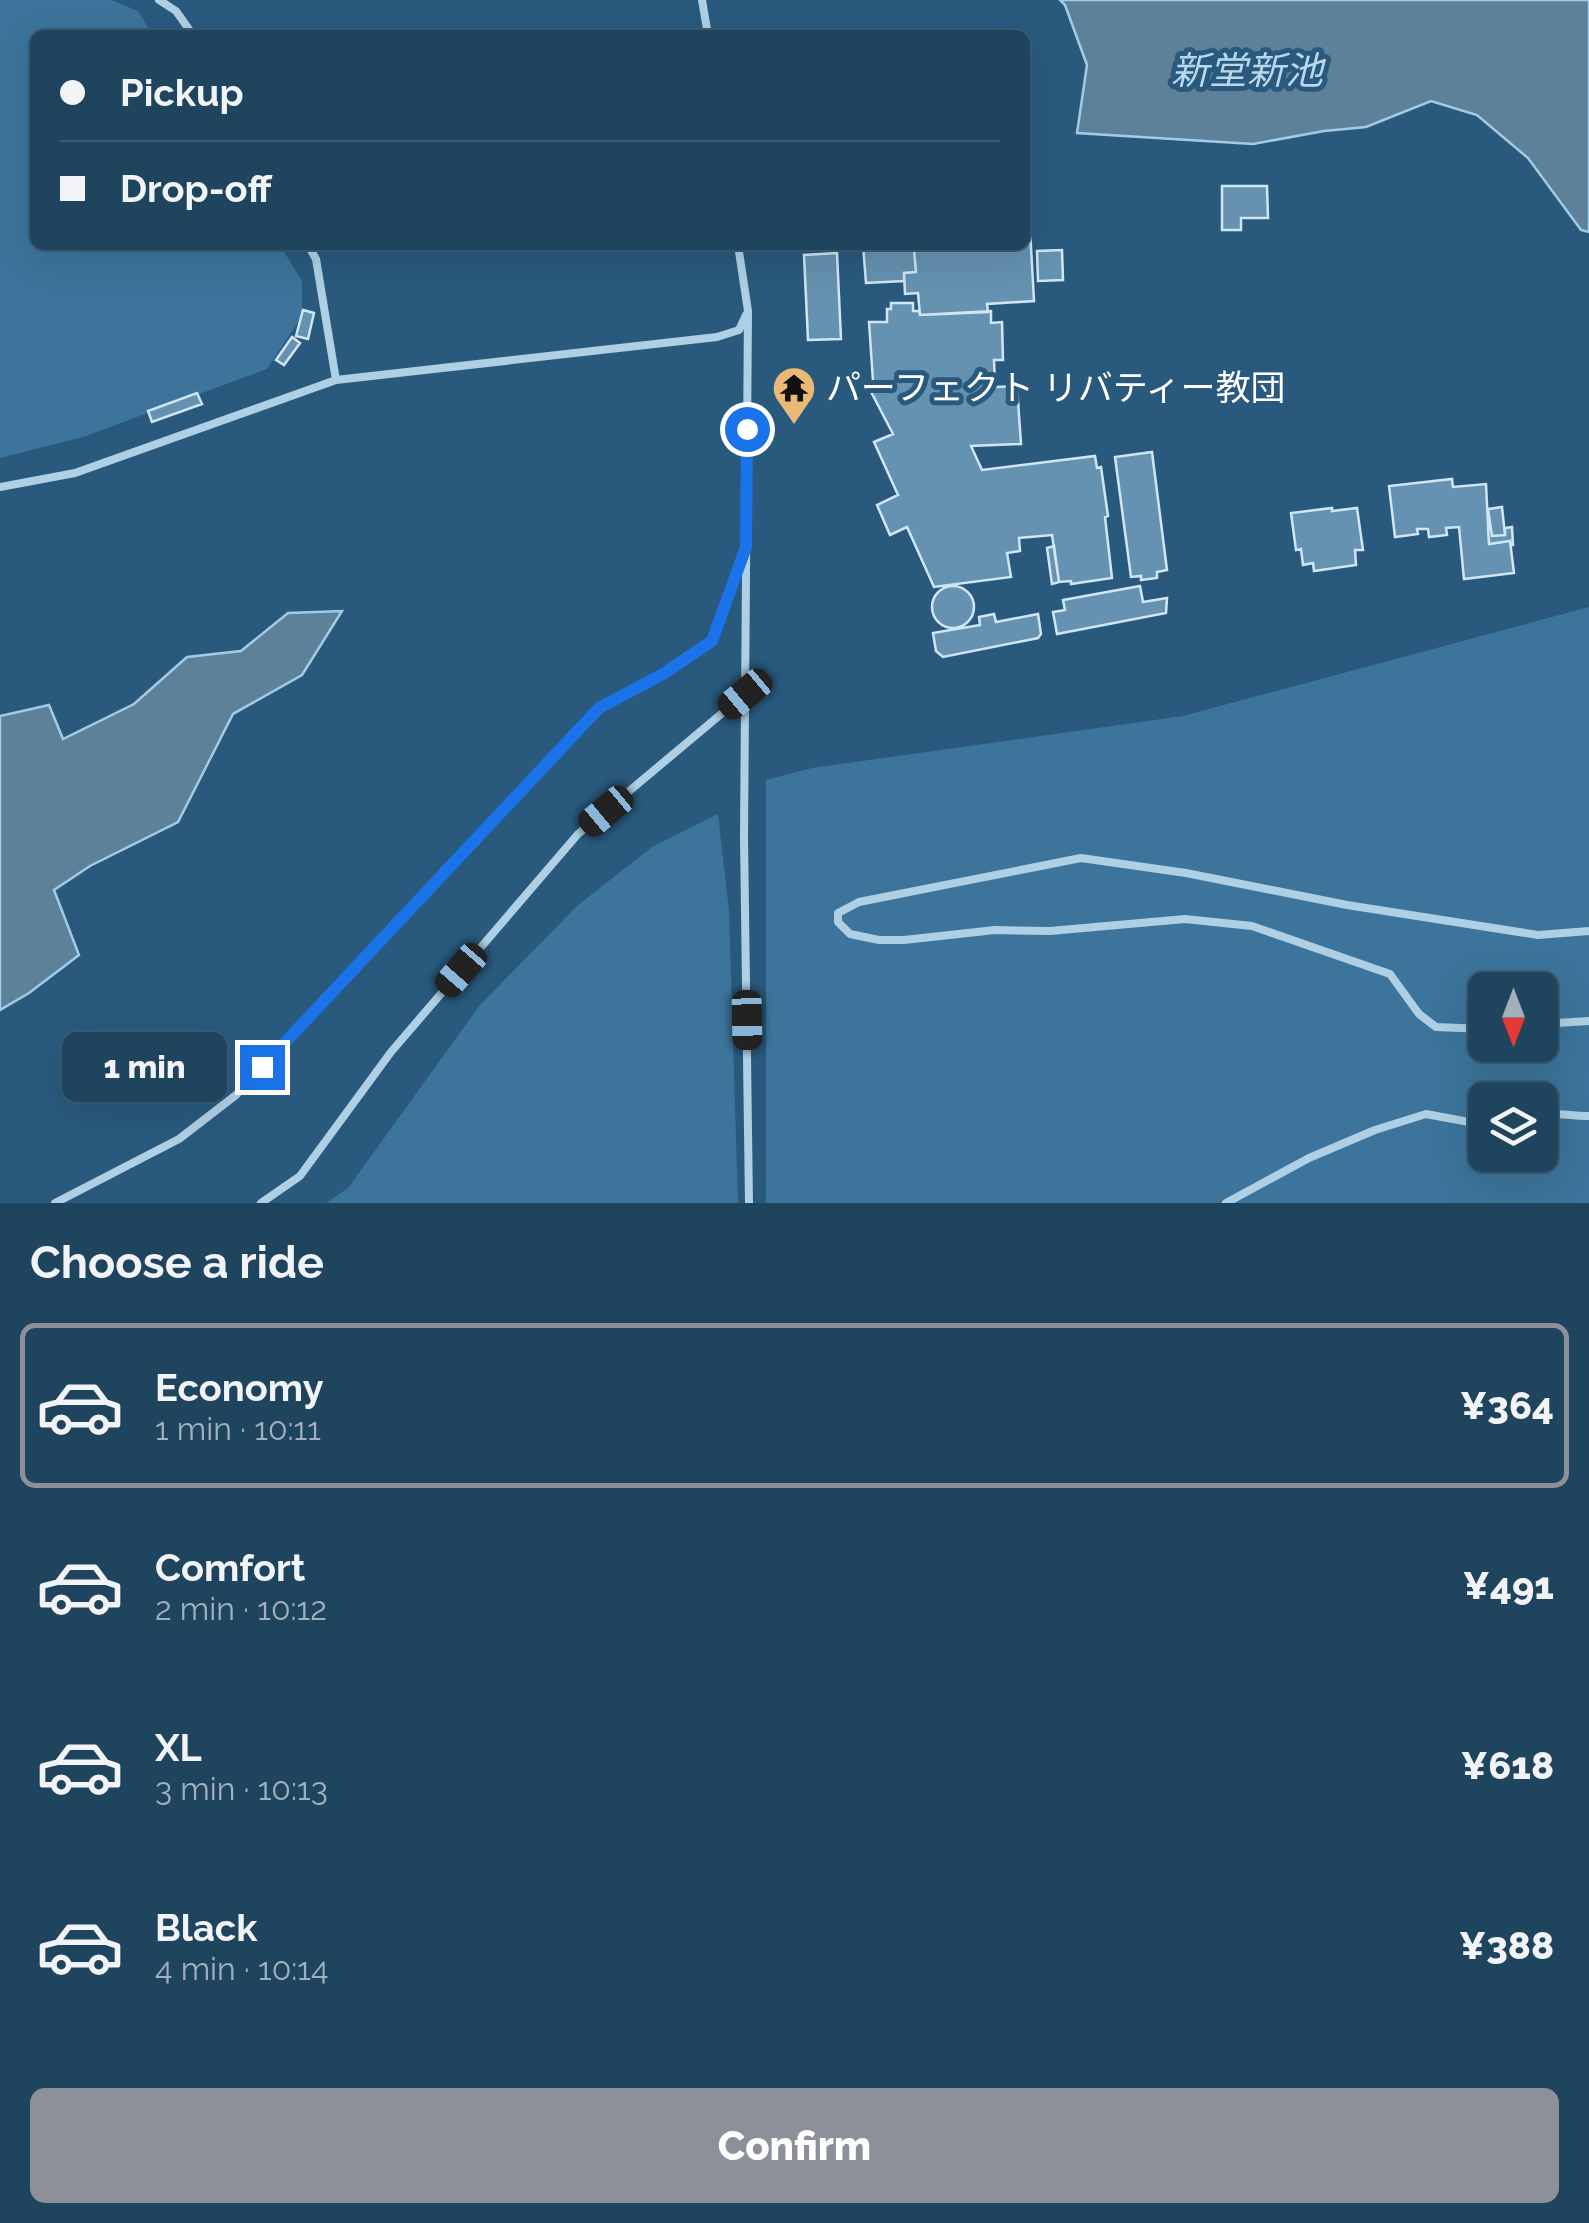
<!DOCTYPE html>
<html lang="en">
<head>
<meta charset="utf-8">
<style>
  body { margin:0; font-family:Raleway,"Noto Sans JP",sans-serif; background:#2c4e67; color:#f1f3f6; height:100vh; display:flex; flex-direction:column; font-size:38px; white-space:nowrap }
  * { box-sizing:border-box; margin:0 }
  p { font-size:32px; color:#a1b0bc }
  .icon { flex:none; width:55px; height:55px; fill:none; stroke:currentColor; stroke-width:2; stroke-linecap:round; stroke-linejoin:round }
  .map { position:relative; height:1203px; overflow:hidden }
  .sheet { display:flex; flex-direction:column; background:#1f445e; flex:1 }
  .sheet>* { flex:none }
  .top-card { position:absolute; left:30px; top:30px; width:1000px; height:220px; border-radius:15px; box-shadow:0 10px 40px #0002,0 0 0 2px #3c5c73; display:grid; align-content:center; height:220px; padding:0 30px; background:#1f445e }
  .needle { width:65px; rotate:180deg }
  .buttons { position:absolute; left:1468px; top:972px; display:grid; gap:20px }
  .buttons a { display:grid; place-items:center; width:90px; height:90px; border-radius:15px; background:#1f445e; box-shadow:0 10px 40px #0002,0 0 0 2px #3c5c73; font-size:50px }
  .end { position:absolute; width:45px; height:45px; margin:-22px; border:12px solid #1a73e8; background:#fff; box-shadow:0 0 0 5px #fff }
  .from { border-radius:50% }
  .bubble { position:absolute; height:70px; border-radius:15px; background:#1f445e; box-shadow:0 10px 40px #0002,0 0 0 2px #3c5c73; font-size:32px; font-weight:800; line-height:70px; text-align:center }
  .car { position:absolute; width:30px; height:60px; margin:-30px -15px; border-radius:12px; box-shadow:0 0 8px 2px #0007; background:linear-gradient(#222 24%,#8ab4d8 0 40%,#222 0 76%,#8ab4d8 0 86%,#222 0) }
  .top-card b { display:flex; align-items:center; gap:35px; height:95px; font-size:38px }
  .top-card b+b { border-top:2px solid #3c5c73 }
  .top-card i { width:25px; height:25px; background:#f1f3f6 }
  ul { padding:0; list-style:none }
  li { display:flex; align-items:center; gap:30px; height:165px; margin:0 20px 15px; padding:0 10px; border:5px solid transparent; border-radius:15px }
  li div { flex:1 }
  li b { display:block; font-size:38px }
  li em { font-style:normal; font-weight:800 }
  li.selected { border-color:#8c9099 }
  li>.icon { width:90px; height:90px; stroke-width:1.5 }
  h2 { padding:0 30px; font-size:45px; line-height:120px }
  .button { display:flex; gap:20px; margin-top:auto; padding:20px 30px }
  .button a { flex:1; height:115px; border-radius:15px; background:#8c9099; color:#fff; font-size:40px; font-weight:800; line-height:115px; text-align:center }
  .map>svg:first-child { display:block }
</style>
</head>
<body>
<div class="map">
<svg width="1589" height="1203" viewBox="0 0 1589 1203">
  <rect width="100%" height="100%" fill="#295a7e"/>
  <path fill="#3c749b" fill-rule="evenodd" d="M0,0H111L138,11L153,35H35V245H280L302,281V316L267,369L83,437L0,458Z
    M1589,607V1203H766V780L812,768L1183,716ZM1485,990H1540V1045H1485ZM1485,1100H1540V1155H1485Z
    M718,814L729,911L738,1203H326L348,1188L480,1005L577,906L652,847Z"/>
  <path fill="#5d8199" stroke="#a4cbe5" stroke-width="2.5" d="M1060,0H1589V232L1581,230L1528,158L1477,115L1431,101L1366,127L1324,131L1253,144L1077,133L1087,65L1065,5Z
    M342,611L302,675L233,714L178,822L90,866L54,890L79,955L29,993L0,1010V716L49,705L63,739L134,704L187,657L241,651L288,613Z"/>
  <path fill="#6592b0" stroke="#d1e6f4" stroke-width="2.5" d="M1222,186H1267L1268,218H1241V230H1222Z
    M1029,211L1034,301L987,304L988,312L920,315L918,293L905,294L904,273L916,272L914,250L924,249V245H1025V212Z
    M863,245H903V251L914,250L916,272L904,273V281L866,283Z
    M1062,250L1063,280L1038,281L1037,251Z
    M837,253L841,339L808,340L804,255Z
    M891,303H913V311H919L920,315L991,311V323L1002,322L1003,360H994L995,387L1017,386L1021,444L971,446L982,470L1095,456L1097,468L1101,467L1108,516L1105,517L1112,578L1071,584V581L1059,582L1052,535L1019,538L1020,551L1007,553L1011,577L934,587L907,527L890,535L877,505L898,495L874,442L893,434L867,384L873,381L869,322H887V309H891Z
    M303,310L314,313L308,339L296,336Z
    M292,337L300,343L284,365L276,360Z
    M197,393L202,404L152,422L148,411Z
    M1152,452L1167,570L1157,572V578L1141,580V576L1131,577L1115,457Z
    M1452,479L1453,487L1486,484L1489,544L1510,541L1514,573L1464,579L1459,527L1446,528L1447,535L1429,537L1428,529H1417L1418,534L1395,537L1389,486Z
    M1502,507L1505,535L1492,536L1488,509Z
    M1332,508V511L1357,508L1363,550H1355L1356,565L1314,571L1313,563L1303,565L1301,549L1296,550L1291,513Z
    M1512,527L1513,545H1511L1510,541L1489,544L1488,529H1491L1492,536L1505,535V528Z
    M1054,546L1059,582L1052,584L1047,548Z
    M1140,586L1143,602L1167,598L1166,613L1057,634L1053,612L1065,610L1063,600Z
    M932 607a21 21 0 1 1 42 0a21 21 0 1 1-42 0Z
    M994,614L996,622L1038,614L1041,634L1038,638L943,657L936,651L933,633L980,625L979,617Z"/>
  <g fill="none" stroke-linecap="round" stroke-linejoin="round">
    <path stroke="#afcfe4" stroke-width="8" d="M159,0L176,11L193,35
      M702,0L708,35
      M308,245L316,259L336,380
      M738,245L748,311L744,837L749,1203
      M0,487L75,473L336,380L717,337L739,330L746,315
      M1540,1024L1589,1021
      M1485,1029L1436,1027L1419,1014L1390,974L1252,926L1185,919L1050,931L995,930L904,940H879L850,934L838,922V913L859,902L1081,858L1186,873L1347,905L1538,935L1589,931
      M1540,1118C1560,1110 1569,1117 1589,1116
      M55,1203L179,1139L236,1095L599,708L663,674L712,641L746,547
      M261,1203L300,1176L391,1052L578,834L745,694
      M1226,1203L1309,1158L1375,1130L1426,1114L1485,1125"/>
  </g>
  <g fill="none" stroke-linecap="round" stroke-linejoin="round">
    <path stroke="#1a73e8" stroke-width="12" d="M262,1067L599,708L663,674L712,641L746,547L747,429"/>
  </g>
  <defs>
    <g id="temple-pin" transform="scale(2.25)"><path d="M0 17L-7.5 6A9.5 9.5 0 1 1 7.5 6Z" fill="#ebb876" stroke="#295a7e"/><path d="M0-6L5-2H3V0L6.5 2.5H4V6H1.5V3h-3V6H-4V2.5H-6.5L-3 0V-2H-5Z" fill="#111"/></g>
  </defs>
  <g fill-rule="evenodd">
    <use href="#temple-pin" x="794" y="388"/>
  </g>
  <g text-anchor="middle" stroke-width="10" stroke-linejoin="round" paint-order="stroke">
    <g font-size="35" fill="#fff" stroke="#295a7e" text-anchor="start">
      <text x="826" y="400">パーフェクト リバティー教団</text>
    </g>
    <g font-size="38" font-style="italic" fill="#bad8ec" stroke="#295a7e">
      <text x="1247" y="84">新堂新池</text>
    </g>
  </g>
</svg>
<div class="buttons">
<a><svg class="needle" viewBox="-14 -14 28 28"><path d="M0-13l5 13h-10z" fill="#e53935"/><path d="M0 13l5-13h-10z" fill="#a1b0bc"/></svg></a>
<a><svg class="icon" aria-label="layers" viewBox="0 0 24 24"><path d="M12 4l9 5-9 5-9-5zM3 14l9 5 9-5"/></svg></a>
</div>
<i class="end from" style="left:747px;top:429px"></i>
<i class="end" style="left:262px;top:1067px"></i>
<div class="bubble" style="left:62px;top:1032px;width:165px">1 min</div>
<i class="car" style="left:745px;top:694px;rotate:230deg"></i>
<i class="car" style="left:606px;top:811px;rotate:230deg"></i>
<i class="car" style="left:461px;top:970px;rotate:221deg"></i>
<i class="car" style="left:747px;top:1020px;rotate:179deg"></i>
<div class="top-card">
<b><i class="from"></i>Pickup</b>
<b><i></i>Drop-off</b>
</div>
</div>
<section class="sheet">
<h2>Choose a ride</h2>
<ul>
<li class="selected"><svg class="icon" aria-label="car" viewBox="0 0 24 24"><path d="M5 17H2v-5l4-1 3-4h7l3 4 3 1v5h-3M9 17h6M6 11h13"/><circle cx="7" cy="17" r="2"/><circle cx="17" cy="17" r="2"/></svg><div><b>Economy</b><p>1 min · 10:11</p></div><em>¥364</em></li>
<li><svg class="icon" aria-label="car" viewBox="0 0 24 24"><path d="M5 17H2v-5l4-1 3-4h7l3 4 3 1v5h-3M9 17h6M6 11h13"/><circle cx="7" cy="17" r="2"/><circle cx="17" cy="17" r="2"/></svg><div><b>Comfort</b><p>2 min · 10:12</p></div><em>¥491</em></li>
<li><svg class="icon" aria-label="car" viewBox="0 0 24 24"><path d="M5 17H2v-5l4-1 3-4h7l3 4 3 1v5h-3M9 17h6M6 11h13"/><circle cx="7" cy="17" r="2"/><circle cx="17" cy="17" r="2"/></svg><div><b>XL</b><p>3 min · 10:13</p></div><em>¥618</em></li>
<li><svg class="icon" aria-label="car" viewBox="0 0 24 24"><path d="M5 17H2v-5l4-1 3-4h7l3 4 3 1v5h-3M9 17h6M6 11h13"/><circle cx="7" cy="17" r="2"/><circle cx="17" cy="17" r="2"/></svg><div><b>Black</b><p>4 min · 10:14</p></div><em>¥388</em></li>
</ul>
<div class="button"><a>Confirm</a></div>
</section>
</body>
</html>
